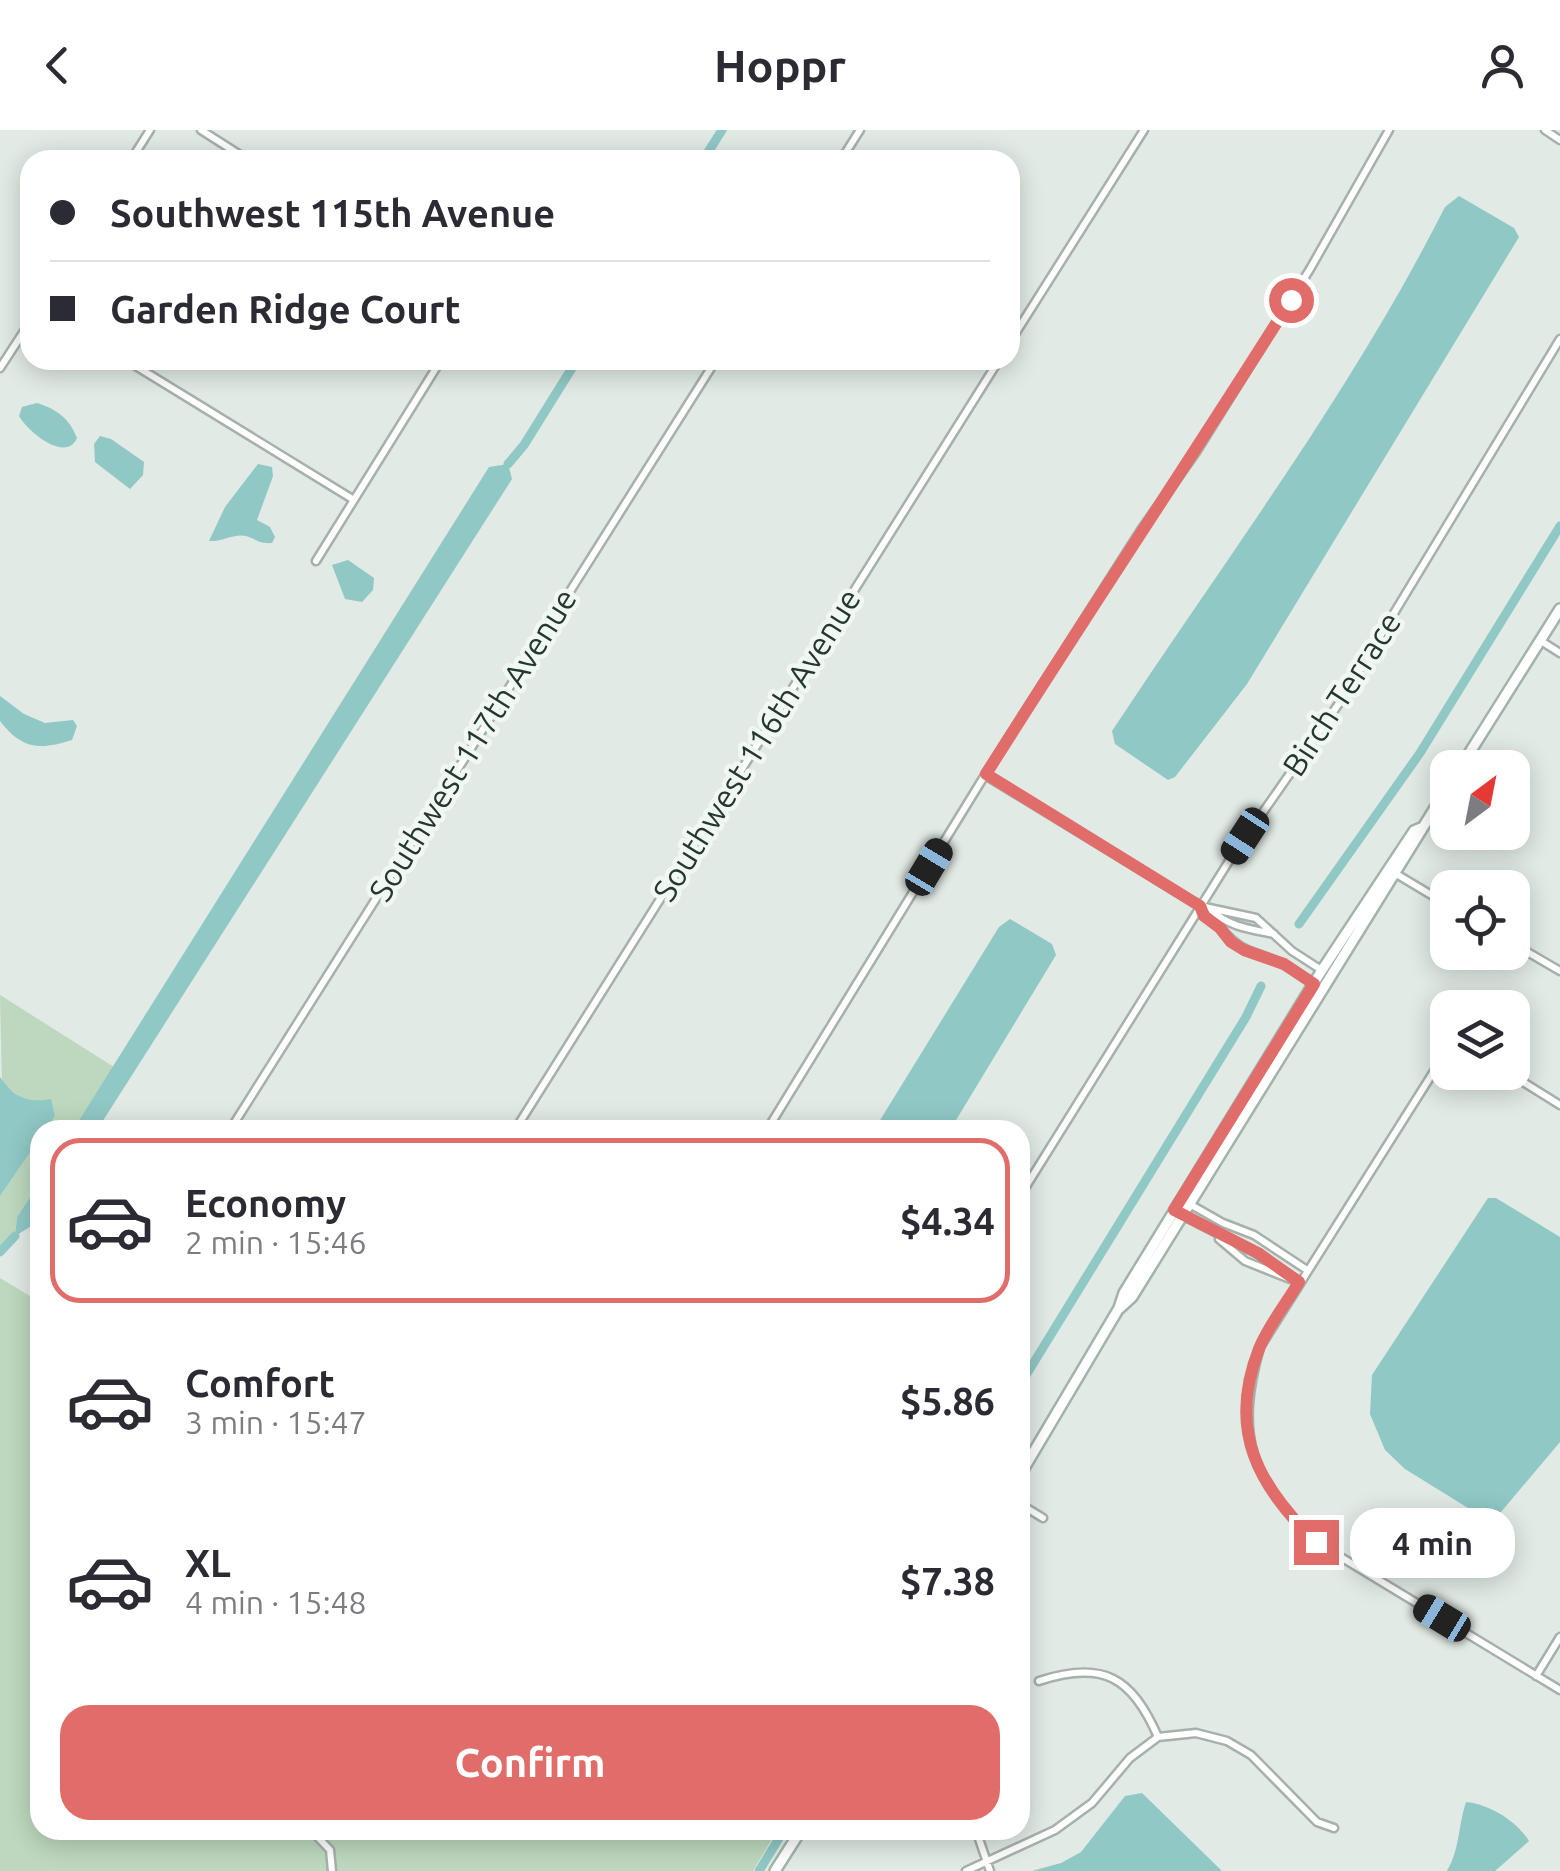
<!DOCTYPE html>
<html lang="en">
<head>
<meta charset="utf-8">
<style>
  body { margin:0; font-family:Ubuntu,sans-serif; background:#f2f2f3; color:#2b2b33; height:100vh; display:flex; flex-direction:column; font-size:38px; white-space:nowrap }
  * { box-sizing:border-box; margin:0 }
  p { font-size:32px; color:#7c7c81 }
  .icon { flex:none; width:55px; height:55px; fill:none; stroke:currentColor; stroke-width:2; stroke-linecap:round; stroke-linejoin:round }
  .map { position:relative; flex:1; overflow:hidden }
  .details { position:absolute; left:30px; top:990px; width:1000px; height:720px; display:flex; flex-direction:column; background:#fff; border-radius:30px; box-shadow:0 5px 25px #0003 }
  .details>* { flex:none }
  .banner { position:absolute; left:20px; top:20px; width:1000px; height:220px; border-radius:30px; box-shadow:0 5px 25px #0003; display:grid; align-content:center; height:220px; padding:0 30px; background:#fff }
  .needle { width:65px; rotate:32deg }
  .buttons { position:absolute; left:1430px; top:620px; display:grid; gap:20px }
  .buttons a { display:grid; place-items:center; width:100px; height:100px; border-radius:20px; background:#fff; box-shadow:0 5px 25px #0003; font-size:50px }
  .end { position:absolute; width:45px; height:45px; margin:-22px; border:12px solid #e06d69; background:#fff; box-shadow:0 0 0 5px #fff }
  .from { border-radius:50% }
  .bubble { position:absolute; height:70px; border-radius:30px; background:#fff; box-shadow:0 5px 25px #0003; font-size:32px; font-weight:700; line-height:70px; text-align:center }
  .car { position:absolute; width:30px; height:60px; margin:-30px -15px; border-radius:12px; box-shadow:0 0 8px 2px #0007; background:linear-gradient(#222 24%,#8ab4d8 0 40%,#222 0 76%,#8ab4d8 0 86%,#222 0) }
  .banner b { display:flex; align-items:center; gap:35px; height:95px; font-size:38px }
  .banner b+b { border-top:2px solid #e1e1e2 }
  .banner i { width:25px; height:25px; background:#2b2b33 }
  ul { padding:18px 0 0; list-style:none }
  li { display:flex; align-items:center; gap:30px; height:165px; margin:0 20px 15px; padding:0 10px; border:5px solid transparent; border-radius:30px }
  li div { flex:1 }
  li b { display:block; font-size:38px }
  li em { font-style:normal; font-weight:700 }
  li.on { border-color:#e06d69 }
  li>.icon { width:90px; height:90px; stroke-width:1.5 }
  .cta { display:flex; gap:20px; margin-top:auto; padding:20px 30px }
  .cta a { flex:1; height:115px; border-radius:30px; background:#e06d69; color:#fff; font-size:40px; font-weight:700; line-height:115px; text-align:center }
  header { display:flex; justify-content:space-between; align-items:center; height:130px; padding:0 30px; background:#fff; font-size:45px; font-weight:700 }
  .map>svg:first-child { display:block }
</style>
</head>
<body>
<header><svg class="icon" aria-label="back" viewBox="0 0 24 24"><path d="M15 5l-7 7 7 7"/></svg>Hoppr<svg class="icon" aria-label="person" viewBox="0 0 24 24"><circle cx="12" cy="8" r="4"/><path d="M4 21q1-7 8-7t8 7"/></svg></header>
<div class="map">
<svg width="1560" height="1741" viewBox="0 0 1560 1741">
  <rect width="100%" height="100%" fill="#e1eae4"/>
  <path fill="#bdd8be" d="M0,865L114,937L73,1000H46L55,986L41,972C21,972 17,963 2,953Z
    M40,1008V1052L17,1087L15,1106L0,1122V1066Z
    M0,1148L40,1172V1700H777L753,1741H0Z"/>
  <path fill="#90c8c5" d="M1459,66L1514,98L1519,107L1247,554L1175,647L1168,650L1115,614L1112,601C1226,428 1351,263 1445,77Z
    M37,273C58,280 69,288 77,308C66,333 28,302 19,286L22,277Z
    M100,306L111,309L144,332L143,345L130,359L95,332L94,314Z
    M258,334L272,337L273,346L257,390L270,397L275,407L272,413C259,414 256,409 246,406C234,403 222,412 209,411L225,377Z
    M508,334L512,349L97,1000H73L489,337Z
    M348,430L374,448L373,460L362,472L345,469L332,435Z
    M0,566L24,584L45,593L73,590L77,596L72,610C41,620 22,620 0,591Z
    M1010,789L1052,814L1056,825L950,1000H874L999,797Z
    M0,947C15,968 27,973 51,969L55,986L46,1000H40V1008L0,1066Z
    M40,1052V1091L15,1106L17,1087Z
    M1488,1068H1496L1560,1107V1312L1501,1382L1493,1386L1468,1378L1405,1339L1385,1320L1370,1284L1372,1245Z
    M1142,1663L1222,1741H1032L1061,1733L1081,1722L1125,1666Z
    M1466,1672C1489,1674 1517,1691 1529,1711L1495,1741H1447C1460,1719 1458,1696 1466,1672Z"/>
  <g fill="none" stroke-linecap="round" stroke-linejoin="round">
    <path stroke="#90c8c5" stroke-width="9" d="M703,30L722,0
      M508,334L524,315L577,230
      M1299,794L1420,623L1560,396
      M0,1122L15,1106
      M1020,1255L1246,887L1261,856
      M759,1741L784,1700"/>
    <g stroke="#a5b1aa" stroke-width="11">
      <path id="street" d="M201,0L248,30
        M1545,0L1560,10
        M131,30L150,0
        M841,30L860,0
        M1010,212L1144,0
        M126,230L354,370
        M0,238L30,192
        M316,431L441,230
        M1541,511L1560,523
        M985,645L1200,776L1256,788L1292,821L1323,841
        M1393,742L1448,775
        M1200,776C1205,788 1214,791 1222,800C1244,824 1251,819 1278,832C1291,837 1302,846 1314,854
        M1212,781C1230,797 1250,799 1274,804
        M1512,813L1560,841
        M1448,919L1260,1217C1235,1306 1250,1348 1316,1412L1560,1560
        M1507,942L1560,975
        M230,1000L716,230
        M515,1000L999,230
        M767,1000L985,645L1141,400L1196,322L1310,139L1389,0
        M1020,1066L1229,731L1342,569L1560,209
        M1186,1072L1223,1093L1254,1105L1307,1140
        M1174,1081L1260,1125L1299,1152
        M1219,1109L1245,1131L1290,1149
        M1020,1374L1043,1388
        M1536,1546L1560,1507
        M1039,1551C1103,1530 1132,1547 1158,1607
        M1158,1607L1196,1603L1227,1611L1251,1625L1317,1692L1334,1698
        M311,1700L330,1720L332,1741
        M976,1700L990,1741
        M966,1741L1055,1700L1092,1673L1130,1628L1158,1607"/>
    </g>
    <g stroke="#a2b4aa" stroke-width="14">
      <path id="secondary" d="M1460,638L1560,479
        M1120,1178L1132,1167L1448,657
        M1020,1345L1119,1178L1124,1163L1322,840L1414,701L1421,698
        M775,1741L801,1700"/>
    </g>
    <use href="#street" stroke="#fff" stroke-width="6"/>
    <use href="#secondary" stroke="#fff" stroke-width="9"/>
  </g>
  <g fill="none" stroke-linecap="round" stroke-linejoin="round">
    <path stroke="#e06d69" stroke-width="12" d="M1291,170C1191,329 1086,485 986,644L1200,776L1204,786L1220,798L1231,812L1244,820L1284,834L1314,854L1174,1080L1258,1123L1299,1152C1286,1174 1268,1196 1259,1219C1227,1300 1258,1356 1316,1412"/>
  </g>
  <g text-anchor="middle" stroke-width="9" stroke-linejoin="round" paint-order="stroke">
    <g font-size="32" fill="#24382f" stroke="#f1f7f3">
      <text transform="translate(1342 564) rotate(-57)" y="11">Birch Terrace</text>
      <text transform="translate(473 615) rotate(-58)" y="11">Southwest 117th Avenue</text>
      <text transform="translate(757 615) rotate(-58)" y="11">Southwest 116th Avenue</text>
    </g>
  </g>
</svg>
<div class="buttons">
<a><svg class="needle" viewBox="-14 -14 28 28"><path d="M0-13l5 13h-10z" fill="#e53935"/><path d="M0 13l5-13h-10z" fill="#7c7c81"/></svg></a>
<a><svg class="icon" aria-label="locate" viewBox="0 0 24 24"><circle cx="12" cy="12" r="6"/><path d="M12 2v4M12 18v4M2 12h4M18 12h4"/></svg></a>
<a><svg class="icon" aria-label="layers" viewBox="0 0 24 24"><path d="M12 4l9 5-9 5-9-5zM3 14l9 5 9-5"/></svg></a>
</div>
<i class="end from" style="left:1291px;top:170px"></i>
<i class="end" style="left:1316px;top:1412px"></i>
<div class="bubble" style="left:1350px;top:1378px;width:165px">4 min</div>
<i class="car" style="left:1245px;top:706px;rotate:213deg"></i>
<i class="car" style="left:929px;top:737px;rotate:31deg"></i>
<i class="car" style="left:1442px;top:1488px;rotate:301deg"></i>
<div class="banner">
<b><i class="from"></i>Southwest 115th Avenue</b>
<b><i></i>Garden Ridge Court</b>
</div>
<section class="details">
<ul>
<li class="on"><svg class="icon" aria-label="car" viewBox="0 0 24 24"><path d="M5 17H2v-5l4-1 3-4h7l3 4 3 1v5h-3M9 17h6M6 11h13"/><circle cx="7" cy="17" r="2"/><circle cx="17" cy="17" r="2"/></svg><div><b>Economy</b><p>2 min · 15:46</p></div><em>$4.34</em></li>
<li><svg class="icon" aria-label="car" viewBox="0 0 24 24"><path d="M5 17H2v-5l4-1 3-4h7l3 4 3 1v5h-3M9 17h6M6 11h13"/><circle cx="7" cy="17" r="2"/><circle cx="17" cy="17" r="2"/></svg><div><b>Comfort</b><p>3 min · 15:47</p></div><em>$5.86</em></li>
<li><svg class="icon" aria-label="car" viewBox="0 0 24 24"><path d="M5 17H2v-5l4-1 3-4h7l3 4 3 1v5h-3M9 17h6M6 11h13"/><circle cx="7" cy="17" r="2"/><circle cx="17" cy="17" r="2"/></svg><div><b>XL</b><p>4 min · 15:48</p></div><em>$7.38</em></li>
</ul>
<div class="cta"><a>Confirm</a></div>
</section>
</div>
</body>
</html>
